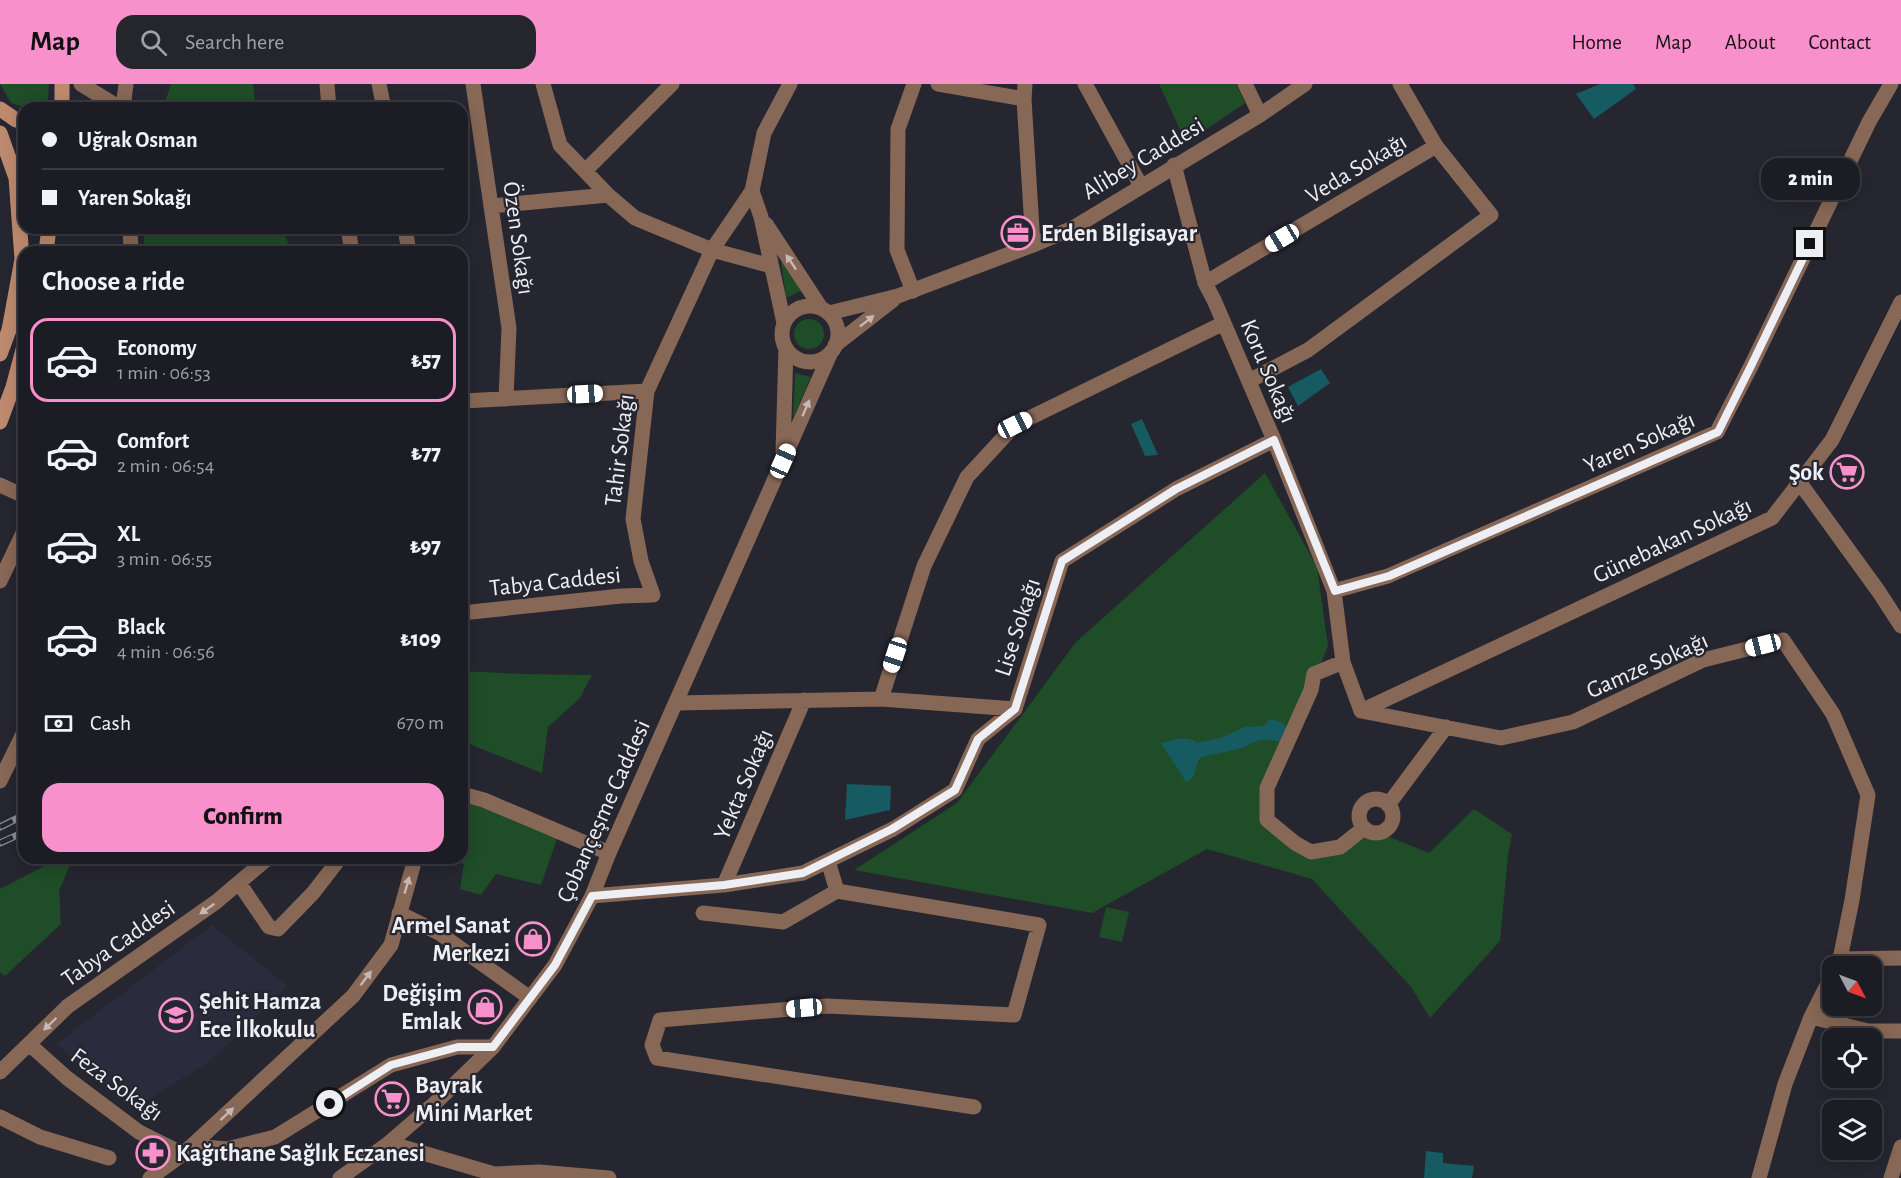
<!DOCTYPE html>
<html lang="en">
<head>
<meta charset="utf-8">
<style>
  body { margin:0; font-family:"Alegreya Sans",sans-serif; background:#25252c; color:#f1f3f6; height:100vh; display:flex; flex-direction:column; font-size:22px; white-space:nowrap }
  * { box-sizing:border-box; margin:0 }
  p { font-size:20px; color:#a0a1a6 }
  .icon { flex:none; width:33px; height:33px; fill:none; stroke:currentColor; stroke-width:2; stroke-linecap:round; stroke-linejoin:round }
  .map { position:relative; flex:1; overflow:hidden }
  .details { position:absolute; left:18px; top:162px; width:450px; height:618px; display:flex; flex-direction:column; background:#1c1c24; border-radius:18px; box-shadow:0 3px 15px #0003,0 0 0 2px #3a3a41 }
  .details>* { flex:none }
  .hud { position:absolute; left:18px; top:18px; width:450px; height:132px; border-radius:18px; box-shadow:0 3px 15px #0003,0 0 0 2px #3a3a41; display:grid; align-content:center; height:132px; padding:0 24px; background:#1c1c24 }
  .needle { width:39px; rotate:131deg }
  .buttons { position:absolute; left:1822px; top:872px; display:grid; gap:12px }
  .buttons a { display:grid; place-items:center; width:60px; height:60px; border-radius:12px; background:#1c1c24; box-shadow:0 3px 15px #0003,0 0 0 2px #3a3a41; font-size:30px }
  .end { position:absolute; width:27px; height:27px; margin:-14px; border:8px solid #eeeef5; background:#111; box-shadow:0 0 0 3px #111 }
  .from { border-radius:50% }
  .bubble { position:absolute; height:42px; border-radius:18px; background:#1c1c24; box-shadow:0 3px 15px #0003,0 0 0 2px #3a3a41; font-size:20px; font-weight:800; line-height:42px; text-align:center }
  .car { position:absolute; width:18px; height:36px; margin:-18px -9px; border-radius:8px; box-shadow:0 0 4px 2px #0007; background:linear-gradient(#fff 24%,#345 0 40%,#fff 0 76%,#345 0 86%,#fff 0) }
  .hud b { display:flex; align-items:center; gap:21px; height:57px; font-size:22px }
  .hud b+b { border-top:2px solid #3a3a41 }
  .hud i { width:15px; height:15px; background:#f1f3f6 }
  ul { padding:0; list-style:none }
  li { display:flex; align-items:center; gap:18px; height:84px; margin:0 12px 9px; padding:0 12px; border:3px solid transparent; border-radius:18px }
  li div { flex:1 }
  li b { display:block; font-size:22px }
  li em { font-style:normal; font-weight:800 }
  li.current { border-color:#f890cc }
  li>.icon { width:54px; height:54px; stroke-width:1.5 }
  h2 { padding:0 24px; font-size:27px; line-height:72px }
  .pay { display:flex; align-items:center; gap:15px; height:66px; padding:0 24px; font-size:22px }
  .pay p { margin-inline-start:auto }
  .cta { display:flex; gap:12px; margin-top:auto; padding:12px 24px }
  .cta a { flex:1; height:69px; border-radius:18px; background:#f890cc; color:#111; font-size:24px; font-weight:800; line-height:69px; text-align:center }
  header { display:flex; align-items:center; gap:36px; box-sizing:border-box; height:84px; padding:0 30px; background:#f890cc; color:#111 }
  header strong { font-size:28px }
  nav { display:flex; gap:33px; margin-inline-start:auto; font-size:21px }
  .search { width:420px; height:54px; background:#25252c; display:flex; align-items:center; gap:15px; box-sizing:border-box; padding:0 21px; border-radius:18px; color:#a0a1a6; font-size:22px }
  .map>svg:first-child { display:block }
</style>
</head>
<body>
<header>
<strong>Map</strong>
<div class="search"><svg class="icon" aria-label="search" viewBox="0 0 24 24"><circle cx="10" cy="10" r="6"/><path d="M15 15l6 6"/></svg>Search here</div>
<nav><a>Home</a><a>Map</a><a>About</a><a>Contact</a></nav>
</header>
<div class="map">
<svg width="1901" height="1094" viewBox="0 0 1901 1094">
  <rect width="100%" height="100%" fill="#252630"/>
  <path fill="#2a2b3c" d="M212,841L288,902L210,977L138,1023L90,991L56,960Z"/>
  <path fill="#1e4d27" d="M0,0H49L47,24H26L11,19Z
    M171,0H253L256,24H163Z
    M1159,0H1236L1245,19L1186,59Z
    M144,144H282L291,166L287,168H144Z
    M779,163L803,206L786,214V213Z
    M794 250a15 15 0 1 1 30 0a15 15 0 1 1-30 0Z
    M795,289L811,293L793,334Z
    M1265,389L1317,483L1328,562L1260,737L1303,772L1363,751L1387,752L1429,769L1474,725L1512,750L1508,771L1500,857L1430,934L1411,903L1312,795L1207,765L1092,829L854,786L957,719L1076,558Z
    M462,587L522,590L592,591L580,614L548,643L542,689L462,657Z
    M462,715L558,752L541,801L496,790L481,811L460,805L464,780L449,774H462Z
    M60,774H73L59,807L61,840L5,892L0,888V805Z
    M1106,823L1129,828L1122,858L1099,853Z"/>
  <path fill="#165b61" d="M1600,0H1633L1636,5L1594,35L1576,10Z
    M1321,285L1330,299L1298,322L1288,303Z
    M1142,335L1158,371L1145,372L1131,340Z
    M1273,635L1283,639L1288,646L1284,657C1274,658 1273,656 1265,656C1254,655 1248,663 1238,665C1226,669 1212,669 1200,674C1193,683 1199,693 1186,698L1161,659C1174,657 1186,650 1197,659L1220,654L1245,643L1263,642L1269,636Z
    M847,700L891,702L890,726L845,736Z
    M1426,1067L1443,1069V1079L1474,1082L1472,1094H1424Z"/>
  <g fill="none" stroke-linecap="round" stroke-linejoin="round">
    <path stroke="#876755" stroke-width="15" d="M81,0L120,24
      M327,0L329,24
      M379,0L384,24
      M473,0L509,244L506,315
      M543,0L560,61L608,111L635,134L712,166L771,182
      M938,0L1024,15
      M1025,0L1024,15L1033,161
      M1085,0L1141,102
      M1245,0L1260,31
      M123,24L126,0
      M1174,81L1205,199L1214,216L1274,356L1334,507
      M586,86L672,0
      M491,122L608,111
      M130,144L131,168
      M348,144L352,168
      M405,144L409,168
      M1205,199L1436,62L1400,0
      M913,207L897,166L898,45L914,0
      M1249,297L1308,266L1491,131L1436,62
      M462,320L463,317L647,307
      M1800,399L1879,508L1901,542
      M0,401L24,412
      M0,497L24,447
      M462,529L621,512L653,511L641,477L633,435L647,307L712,166L752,107
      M1343,578L1314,590L1311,606L1267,704V736L1295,759L1311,768L1340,763L1364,744
      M881,615L1015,625L1062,477L1176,405L1274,356
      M676,619L881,615L924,482L967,393L1015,341L1224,239
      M1361,627L1343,578L1334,507L1388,492L1717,348L1751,282L1869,38L1891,0
      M1361,627L1501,654L1573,638L1703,576L1783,556L1833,630L1868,711L1852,816L1840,875L1836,882
      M1361,627L1772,434L1832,356L1901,218
      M0,697L24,648
      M462,710L484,716L609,769
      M1359 732a17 17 0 1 1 34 0a17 17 0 1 1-34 0Z
      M1388,721L1446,643
      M239,799L269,843L278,845L313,809L340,774
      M724,801L804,616
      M837,807L1039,841L1014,931L827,922L660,936L652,961L657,974L974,1023
      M592,812L724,801L803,789L893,745L955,706L978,655L1015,625
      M399,829L439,849L530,914
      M703,829L783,838L837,807L828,777
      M1840,875L1901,874
      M1811,933L1868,947H1901
      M29,960L67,994L139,1048L183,1070
      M0,988L68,922L216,818L268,774
      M0,1033L40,1053L109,1074
      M389,1059L494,1090V1094
      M193,1062L227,1065L275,1053L391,981L457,963H493
      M494,1090L539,1088L609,1094
      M150,1094L183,1070L353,912L391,861L413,782L412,774
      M1759,1094L1785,1000L1811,933L1833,889
      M1891,1094L1901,1063"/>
    <path stroke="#876755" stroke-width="15" d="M766,140L821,224
      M782 250a28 28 0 1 1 56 0a28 28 0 1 1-56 0Z
      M829,229L898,212L1033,161L1073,144L1260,31L1305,0
      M784,239L761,133L752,107L764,49L790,0
      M835,261L893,216
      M783,368L786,264
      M340,1094L389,1059L434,1020L493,963L555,881L592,812L609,769L831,268"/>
    <path stroke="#be8a6e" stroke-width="15" d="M62,24V0
      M0,25L16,36L24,37
      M0,49L16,94L22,175L9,246L0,270
      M46,168L49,144
      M0,338L13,303L24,262"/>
    <g stroke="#8a8a93" stroke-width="7">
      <path id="rail" d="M0,743L24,731
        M0,759L24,748"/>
    </g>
    <use href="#rail" stroke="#252630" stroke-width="4.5" stroke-dasharray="14" stroke-linecap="butt"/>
  </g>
  <defs><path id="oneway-solid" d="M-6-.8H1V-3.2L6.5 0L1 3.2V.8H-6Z" transform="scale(1.5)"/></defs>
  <g fill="#c5b8b5">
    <use href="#oneway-solid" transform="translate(791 178) rotate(-124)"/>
    <use href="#oneway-solid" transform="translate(867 237) rotate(-38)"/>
    <use href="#oneway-solid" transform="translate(806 324) rotate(-66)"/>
    <use href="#oneway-solid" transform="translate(407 801) rotate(-74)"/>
    <use href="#oneway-solid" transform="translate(207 825) rotate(145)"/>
    <use href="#oneway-solid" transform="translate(366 894) rotate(-53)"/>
    <use href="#oneway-solid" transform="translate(50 940) rotate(136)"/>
    <use href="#oneway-solid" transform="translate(227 1030) rotate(-43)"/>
  </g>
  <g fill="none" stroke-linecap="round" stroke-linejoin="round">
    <path stroke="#eeeef5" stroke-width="8" d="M330,1020L391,981L458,963H493L555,881L592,812L724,801L803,789L892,745L955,706L978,655L1015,625L1062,477L1176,405L1274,356L1335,507L1389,492L1718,348L1751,282L1810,160"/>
  </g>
  <defs>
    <g id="office-ring" transform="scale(1.725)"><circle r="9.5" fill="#252630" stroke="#f890cc" stroke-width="1.5"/><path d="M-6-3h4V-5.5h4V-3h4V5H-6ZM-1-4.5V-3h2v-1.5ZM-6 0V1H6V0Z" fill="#f890cc"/></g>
    <g id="supermarket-ring" transform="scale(1.725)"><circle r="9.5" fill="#252630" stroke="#f890cc" stroke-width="1.5"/><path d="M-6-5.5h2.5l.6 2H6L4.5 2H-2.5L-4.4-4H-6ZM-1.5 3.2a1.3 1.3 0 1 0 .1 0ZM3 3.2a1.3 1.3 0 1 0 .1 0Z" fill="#f890cc"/></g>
    <g id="shop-ring" transform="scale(1.725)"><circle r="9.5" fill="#252630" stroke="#f890cc" stroke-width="1.5"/><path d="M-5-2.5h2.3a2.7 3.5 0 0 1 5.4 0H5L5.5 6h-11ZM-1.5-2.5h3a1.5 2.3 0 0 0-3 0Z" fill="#f890cc"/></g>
    <g id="school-ring" transform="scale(1.725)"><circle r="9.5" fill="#252630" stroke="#f890cc" stroke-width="1.5"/><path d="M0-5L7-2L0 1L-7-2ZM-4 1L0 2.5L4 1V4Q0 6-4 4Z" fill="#f890cc"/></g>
    <g id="pharmacy-ring" transform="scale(1.725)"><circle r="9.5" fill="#252630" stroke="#f890cc" stroke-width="1.5"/><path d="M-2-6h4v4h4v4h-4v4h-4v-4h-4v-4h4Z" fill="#f890cc"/></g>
  </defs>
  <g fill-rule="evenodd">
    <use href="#office-ring" x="1018" y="149"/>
    <use href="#supermarket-ring" x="1847" y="388"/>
    <use href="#shop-ring" x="533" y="855"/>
    <use href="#shop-ring" x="485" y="923"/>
    <use href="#school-ring" x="176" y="931"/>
    <use href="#supermarket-ring" x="392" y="1015"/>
    <use href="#pharmacy-ring" x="153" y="1069"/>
  </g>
  <g text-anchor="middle" stroke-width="4.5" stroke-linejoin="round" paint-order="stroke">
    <g font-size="24" fill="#eeeef5" stroke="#252630">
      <text transform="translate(1143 74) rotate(-31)" y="8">Alibey Caddesi</text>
      <text transform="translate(1356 84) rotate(-31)" y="8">Veda Sokağı</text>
      <text transform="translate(519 154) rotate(82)" y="8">Özen Sokağı</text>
      <text transform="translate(1269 287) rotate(67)" y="8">Koru Sokağı</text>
      <text transform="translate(1639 358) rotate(-24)" y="8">Yaren Sokağı</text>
      <text transform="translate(619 366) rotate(-83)" y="8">Tahir Sokağı</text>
      <text transform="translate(1672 456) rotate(-25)" y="8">Günebakan Sokağı</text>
      <text transform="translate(555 497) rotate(-6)" y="8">Tabya Caddesi</text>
      <text transform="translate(1017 543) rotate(-72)" y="8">Lise Sokağı</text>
      <text transform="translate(1647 581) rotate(-24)" y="8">Gamze Sokağı</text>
      <text transform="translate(743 700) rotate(-67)" y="8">Yekta Sokağı</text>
      <text transform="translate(603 727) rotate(-66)" y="8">Çobançeşme Caddesi</text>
      <text transform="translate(118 859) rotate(-35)" y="8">Tabya Caddesi</text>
      <text transform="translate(117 1000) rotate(36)" y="8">Feza Sokağı</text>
    </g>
    <g font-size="24" font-weight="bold" fill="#eeeef5" stroke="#252630" text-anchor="start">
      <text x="1041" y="157">Erden Bilgisayar</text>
      <text x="1824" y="396" text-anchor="end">Şok</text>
      <text x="510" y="849" text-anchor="end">Armel Sanat<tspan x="510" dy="28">Merkezi</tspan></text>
      <text x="462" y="917" text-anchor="end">Değişim<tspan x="462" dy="28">Emlak</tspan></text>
      <text x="199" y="925">Şehit Hamza<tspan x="199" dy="28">Ece İlkokulu</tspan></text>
      <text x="415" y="1009">Bayrak<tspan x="415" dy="28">Mini Market</tspan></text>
      <text x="176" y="1077">Kağıthane Sağlık Eczanesi</text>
    </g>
  </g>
</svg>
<div class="buttons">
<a><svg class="needle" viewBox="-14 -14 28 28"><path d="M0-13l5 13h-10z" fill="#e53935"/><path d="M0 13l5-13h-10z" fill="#a0a1a6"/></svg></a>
<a><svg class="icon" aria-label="locate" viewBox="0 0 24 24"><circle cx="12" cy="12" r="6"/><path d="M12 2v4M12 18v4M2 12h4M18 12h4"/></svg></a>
<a><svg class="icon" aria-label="layers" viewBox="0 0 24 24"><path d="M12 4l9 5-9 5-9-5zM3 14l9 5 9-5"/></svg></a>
</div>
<i class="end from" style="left:330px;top:1020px"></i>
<i class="end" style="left:1810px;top:160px"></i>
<div class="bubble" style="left:1761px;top:74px;width:99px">2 min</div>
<i class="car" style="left:1282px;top:154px;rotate:239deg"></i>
<i class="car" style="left:585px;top:310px;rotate:87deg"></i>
<i class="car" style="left:1015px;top:341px;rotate:64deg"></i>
<i class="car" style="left:783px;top:377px;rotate:24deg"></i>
<i class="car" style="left:1763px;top:561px;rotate:256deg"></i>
<i class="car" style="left:895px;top:571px;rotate:198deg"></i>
<i class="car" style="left:804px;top:924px;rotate:265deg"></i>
<div class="hud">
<b><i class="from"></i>Uğrak Osman</b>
<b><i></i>Yaren Sokağı</b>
</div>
<section class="details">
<h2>Choose a ride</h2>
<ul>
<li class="current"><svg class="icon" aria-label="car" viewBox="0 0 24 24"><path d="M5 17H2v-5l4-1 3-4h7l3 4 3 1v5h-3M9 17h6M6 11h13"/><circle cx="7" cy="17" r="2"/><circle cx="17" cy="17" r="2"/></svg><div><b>Economy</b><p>1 min · 06:53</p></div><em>₺57</em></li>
<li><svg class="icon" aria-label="car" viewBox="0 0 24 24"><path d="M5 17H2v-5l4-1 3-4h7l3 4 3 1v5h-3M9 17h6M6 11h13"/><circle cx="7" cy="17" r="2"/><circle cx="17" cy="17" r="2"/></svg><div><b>Comfort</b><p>2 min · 06:54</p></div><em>₺77</em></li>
<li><svg class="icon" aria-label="car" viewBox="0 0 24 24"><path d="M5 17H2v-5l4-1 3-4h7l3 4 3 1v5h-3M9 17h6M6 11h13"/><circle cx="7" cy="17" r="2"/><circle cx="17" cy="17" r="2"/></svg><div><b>XL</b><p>3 min · 06:55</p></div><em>₺97</em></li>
<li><svg class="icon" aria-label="car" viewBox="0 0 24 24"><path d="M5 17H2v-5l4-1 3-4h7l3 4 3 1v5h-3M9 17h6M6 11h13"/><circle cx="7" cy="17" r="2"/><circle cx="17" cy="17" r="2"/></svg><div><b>Black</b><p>4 min · 06:56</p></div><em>₺109</em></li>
</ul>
<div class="pay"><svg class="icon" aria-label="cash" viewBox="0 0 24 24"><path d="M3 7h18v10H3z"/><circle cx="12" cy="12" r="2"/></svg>Cash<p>670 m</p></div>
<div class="cta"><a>Confirm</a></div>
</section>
</div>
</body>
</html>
